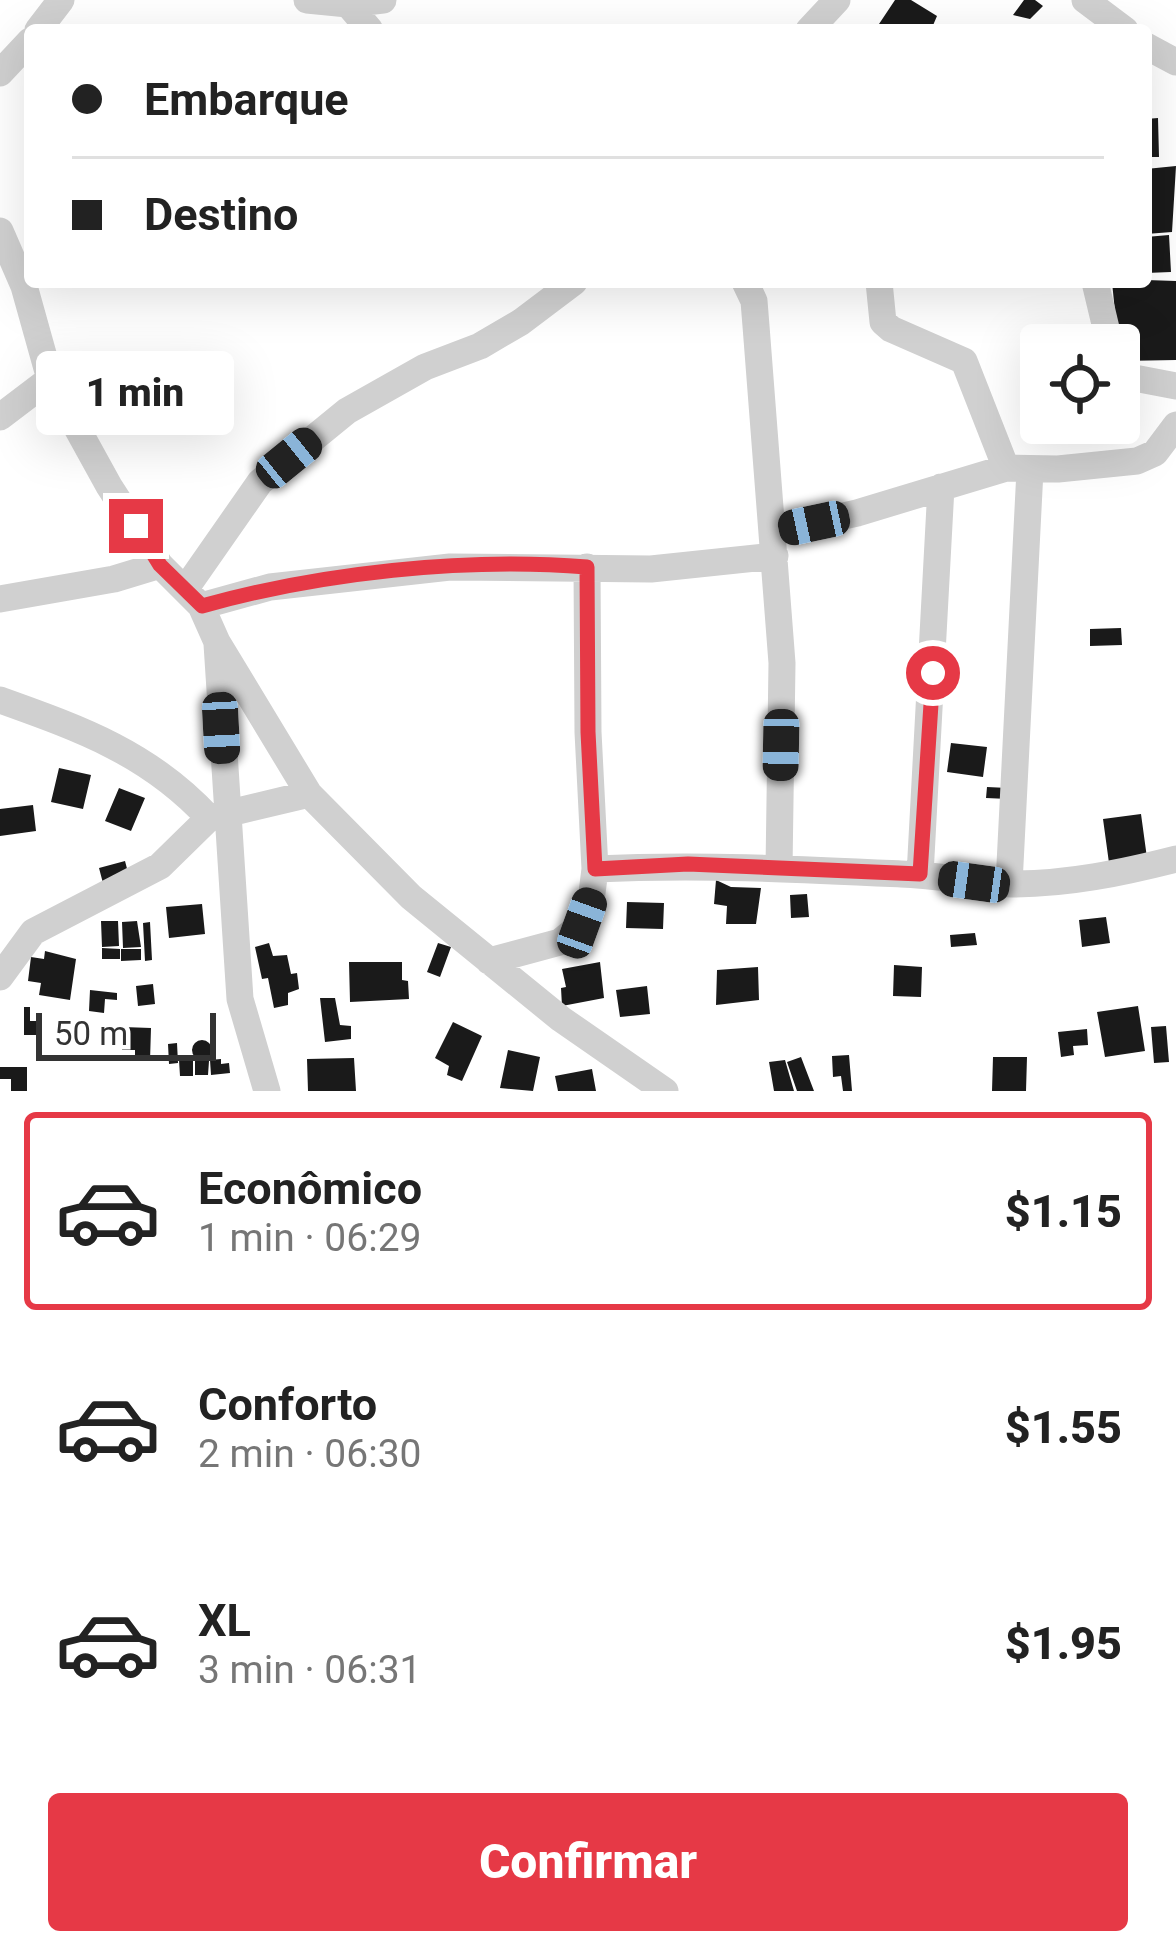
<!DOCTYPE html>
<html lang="pt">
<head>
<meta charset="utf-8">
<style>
  body { margin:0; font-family:Roboto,sans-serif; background:#f2f2f2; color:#222; height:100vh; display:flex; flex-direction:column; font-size:45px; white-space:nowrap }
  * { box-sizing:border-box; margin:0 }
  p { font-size:39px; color:#767676 }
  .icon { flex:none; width:66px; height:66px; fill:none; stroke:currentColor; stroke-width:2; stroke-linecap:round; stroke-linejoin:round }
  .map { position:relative; height:1091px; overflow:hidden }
  .side { display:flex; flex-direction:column; background:#fff; flex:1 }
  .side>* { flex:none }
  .hud { position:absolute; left:24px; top:24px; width:1128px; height:264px; border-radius:12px; box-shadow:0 12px 48px #0002; display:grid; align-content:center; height:264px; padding:0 48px; background:#fff }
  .tools { position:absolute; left:1020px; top:324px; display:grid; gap:24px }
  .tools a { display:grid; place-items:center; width:120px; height:120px; border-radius:12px; background:#fff; box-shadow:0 12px 48px #0002; font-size:60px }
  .scale { position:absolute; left:36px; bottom:30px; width:180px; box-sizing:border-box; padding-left:12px; border:6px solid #333; border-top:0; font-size:33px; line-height:42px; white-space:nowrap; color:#333; -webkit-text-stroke:9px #fff; paint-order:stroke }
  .end { position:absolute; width:54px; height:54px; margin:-27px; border:15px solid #e63946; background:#fff; box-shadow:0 0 0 6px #fff }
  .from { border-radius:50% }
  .bubble { position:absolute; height:84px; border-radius:12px; background:#fff; box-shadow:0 12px 48px #0002; font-size:39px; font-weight:800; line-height:84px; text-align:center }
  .car { position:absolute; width:36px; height:72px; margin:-36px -18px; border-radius:15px; box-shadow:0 0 9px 3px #0007; background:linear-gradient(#222 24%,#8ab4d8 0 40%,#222 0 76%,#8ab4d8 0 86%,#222 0) }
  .hud b { display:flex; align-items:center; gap:42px; height:114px; font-size:45px }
  .hud b+b { border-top:3px solid #e0e0e0 }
  .hud i { width:30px; height:30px; background:#222 }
  ul { padding:21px 0 0; list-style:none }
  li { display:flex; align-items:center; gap:36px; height:198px; margin:0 24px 18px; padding:0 24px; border:6px solid transparent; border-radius:12px }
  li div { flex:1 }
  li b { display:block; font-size:45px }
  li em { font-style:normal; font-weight:800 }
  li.current { border-color:#e63946 }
  li>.icon { width:108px; height:108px; stroke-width:1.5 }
  .action { display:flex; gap:24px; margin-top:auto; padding:24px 48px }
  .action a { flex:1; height:138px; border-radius:12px; background:#e63946; color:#fff; font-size:48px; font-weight:800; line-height:138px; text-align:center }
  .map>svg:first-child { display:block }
</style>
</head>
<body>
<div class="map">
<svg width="1176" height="1091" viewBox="0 0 1176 1091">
  <rect width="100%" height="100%" fill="#fff"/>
  <path fill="#1a1a1a" d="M895,0H911L937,16L931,30H875Z
    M1024,0H1035L1043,6L1030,19L1013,15Z
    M1158,118L1159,157H1146V119Z
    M1176,166L1172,232L1146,234V169Z
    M1169,235L1171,272L1146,273V237Z
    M1146,280L1176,281V360L1120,361L1112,282Z
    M1121,628L1122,645L1090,646V629Z
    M951,743L987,747L983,777L947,772Z
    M59,768L91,775L83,809L51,802Z
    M987,787L1008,788V799L986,798Z
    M119,788L145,798L131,831L105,821Z
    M33,805L36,831L0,836V809Z
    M1141,814L1147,858L1109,863L1103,819Z
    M125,861L130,880L104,887L99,868Z
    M716,880L731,887L761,888L756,924H726L727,906L714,904Z
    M807,894L809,917L791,918L790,895Z
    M627,902L664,903L663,929L626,928Z
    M202,904L205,934L169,938L166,907Z
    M1106,917L1110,943L1082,947L1079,920Z
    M101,921H118L119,946L102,947Z
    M137,921L141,947L123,948L122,922Z
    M150,922L152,960L145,961L143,923Z
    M975,933L977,945L951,947L950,935Z
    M269,943L273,956L287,955L291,974L297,973L299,989L288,993V1005L274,1008L268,978L262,979L255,947Z
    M438,943L451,947L440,977L427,972Z
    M102,948L120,949V959H102Z
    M121,949H141V960L121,961Z
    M45,951L76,959L70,1000L39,995L41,983L28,981L31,957L44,959Z
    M349,962H402V980L408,981L409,999L350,1002Z
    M600,962L604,998L562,1006L561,988L566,987L562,969Z
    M894,965L922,967L921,997L893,996Z
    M758,967L759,1000L716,1005L717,970Z
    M153,984L155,1004L138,1006L136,986Z
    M647,986L650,1014L620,1017L616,990Z
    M90,990L117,993V1000L105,999L104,1013L89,1011Z
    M320,998H335L340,1025L351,1026V1039L325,1042Z
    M1138,1006L1145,1051L1105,1057L1097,1012Z
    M24,1007H30V1021H40V1035H24Z
    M453,1022L482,1036L462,1081L447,1075L449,1066L435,1058Z
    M1166,1026L1169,1062L1154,1063L1151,1027Z
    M123,1027L151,1028L150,1061L135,1060V1050H122Z
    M1087,1029L1088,1045L1073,1046L1074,1055L1061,1057L1058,1032Z
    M192 1050a10 10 0 1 1 20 0a10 10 0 1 1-20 0Z
    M177,1043L178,1063L169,1064L168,1044Z
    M508,1050L540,1057L533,1091L500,1088Z
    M849,1055L852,1091H843L841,1076L833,1077L832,1056Z
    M801,1057L814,1091H797L787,1062Z
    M993,1057H1027L1026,1091H992Z
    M354,1058L356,1091H308L307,1059Z
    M221,1059V1064L229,1063L230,1073L211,1075L210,1060Z
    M179,1060L193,1061V1076H180Z
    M785,1060L794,1091H774L769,1062Z
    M195,1061H209L208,1075H195Z
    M0,1067H27V1091H11V1079H0Z
    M592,1069L596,1091H558L555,1076Z"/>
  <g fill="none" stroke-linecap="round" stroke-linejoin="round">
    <path stroke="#d0d0d0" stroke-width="27" d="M307,0L348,4L383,0
      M1085,0L1125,30
      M348,4L370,30
      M38,30L61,0
      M809,30L837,0
      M1146,46L1176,62
      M0,73L30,41
      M0,231L24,286L50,379L109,486L160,565L201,606L217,642L309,794L411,897L561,1019L665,1091
      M745,282L754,301L756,326L782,663L779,869
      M879,282L883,322L891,329L964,361L1006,468
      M1095,282L1110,345
      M1119,369L1129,377L1176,386
      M0,417L50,379
      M772,532L857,513L1006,468L1058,469L1137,461L1155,453L1176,425
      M186,588L260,482L347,411L425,367L480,346L521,322L574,282
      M0,599L114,579L160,565
      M201,606L270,587L450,567L651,569L775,556
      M217,644L240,999L267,1091
      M0,700C81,729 149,753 209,818
      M595,869C697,864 798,869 901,874C938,875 974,883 1012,884C1068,884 1121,873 1176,859
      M920,875L941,487
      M1009,884L1030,470
      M489,961L560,942L582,924L591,901L595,869L588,732L587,567
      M0,977L33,932L160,866L209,818L309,794"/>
  </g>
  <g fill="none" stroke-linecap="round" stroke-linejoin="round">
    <path stroke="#e63946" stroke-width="15" d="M136,526L160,565L202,606C320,573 464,557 587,567L588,732L595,869L688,864L920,874L933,673"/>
  </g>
</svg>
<div class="tools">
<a><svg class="icon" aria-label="locate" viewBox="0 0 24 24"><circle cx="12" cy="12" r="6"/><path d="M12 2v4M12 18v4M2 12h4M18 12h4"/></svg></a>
</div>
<div class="scale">50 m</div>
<i class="end from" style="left:933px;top:673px"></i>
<i class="end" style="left:136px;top:526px"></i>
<div class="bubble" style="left:36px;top:351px;width:198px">1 min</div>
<i class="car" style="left:289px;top:458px;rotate:51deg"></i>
<i class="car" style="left:814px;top:523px;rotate:258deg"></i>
<i class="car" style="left:221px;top:728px;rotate:177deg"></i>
<i class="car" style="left:781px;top:745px;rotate:181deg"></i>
<i class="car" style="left:974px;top:882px;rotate:278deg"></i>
<i class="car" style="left:582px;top:923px;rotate:20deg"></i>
<div class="hud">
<b><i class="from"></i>Embarque</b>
<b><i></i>Destino</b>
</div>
</div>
<section class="side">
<ul>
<li class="current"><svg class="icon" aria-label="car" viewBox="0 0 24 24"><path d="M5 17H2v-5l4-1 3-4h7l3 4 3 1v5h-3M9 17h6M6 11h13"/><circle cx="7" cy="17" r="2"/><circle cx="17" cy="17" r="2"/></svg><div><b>Econômico</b><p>1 min · 06:29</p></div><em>$1.15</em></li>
<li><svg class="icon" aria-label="car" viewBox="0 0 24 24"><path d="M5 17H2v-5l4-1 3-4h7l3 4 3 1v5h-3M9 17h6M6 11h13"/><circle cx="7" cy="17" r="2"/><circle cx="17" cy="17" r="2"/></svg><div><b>Conforto</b><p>2 min · 06:30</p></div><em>$1.55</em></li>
<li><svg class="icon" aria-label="car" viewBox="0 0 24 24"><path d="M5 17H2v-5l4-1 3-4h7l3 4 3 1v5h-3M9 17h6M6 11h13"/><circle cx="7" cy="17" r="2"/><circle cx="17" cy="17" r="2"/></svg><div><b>XL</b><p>3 min · 06:31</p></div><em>$1.95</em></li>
</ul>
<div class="action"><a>Confirmar</a></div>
</section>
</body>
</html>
